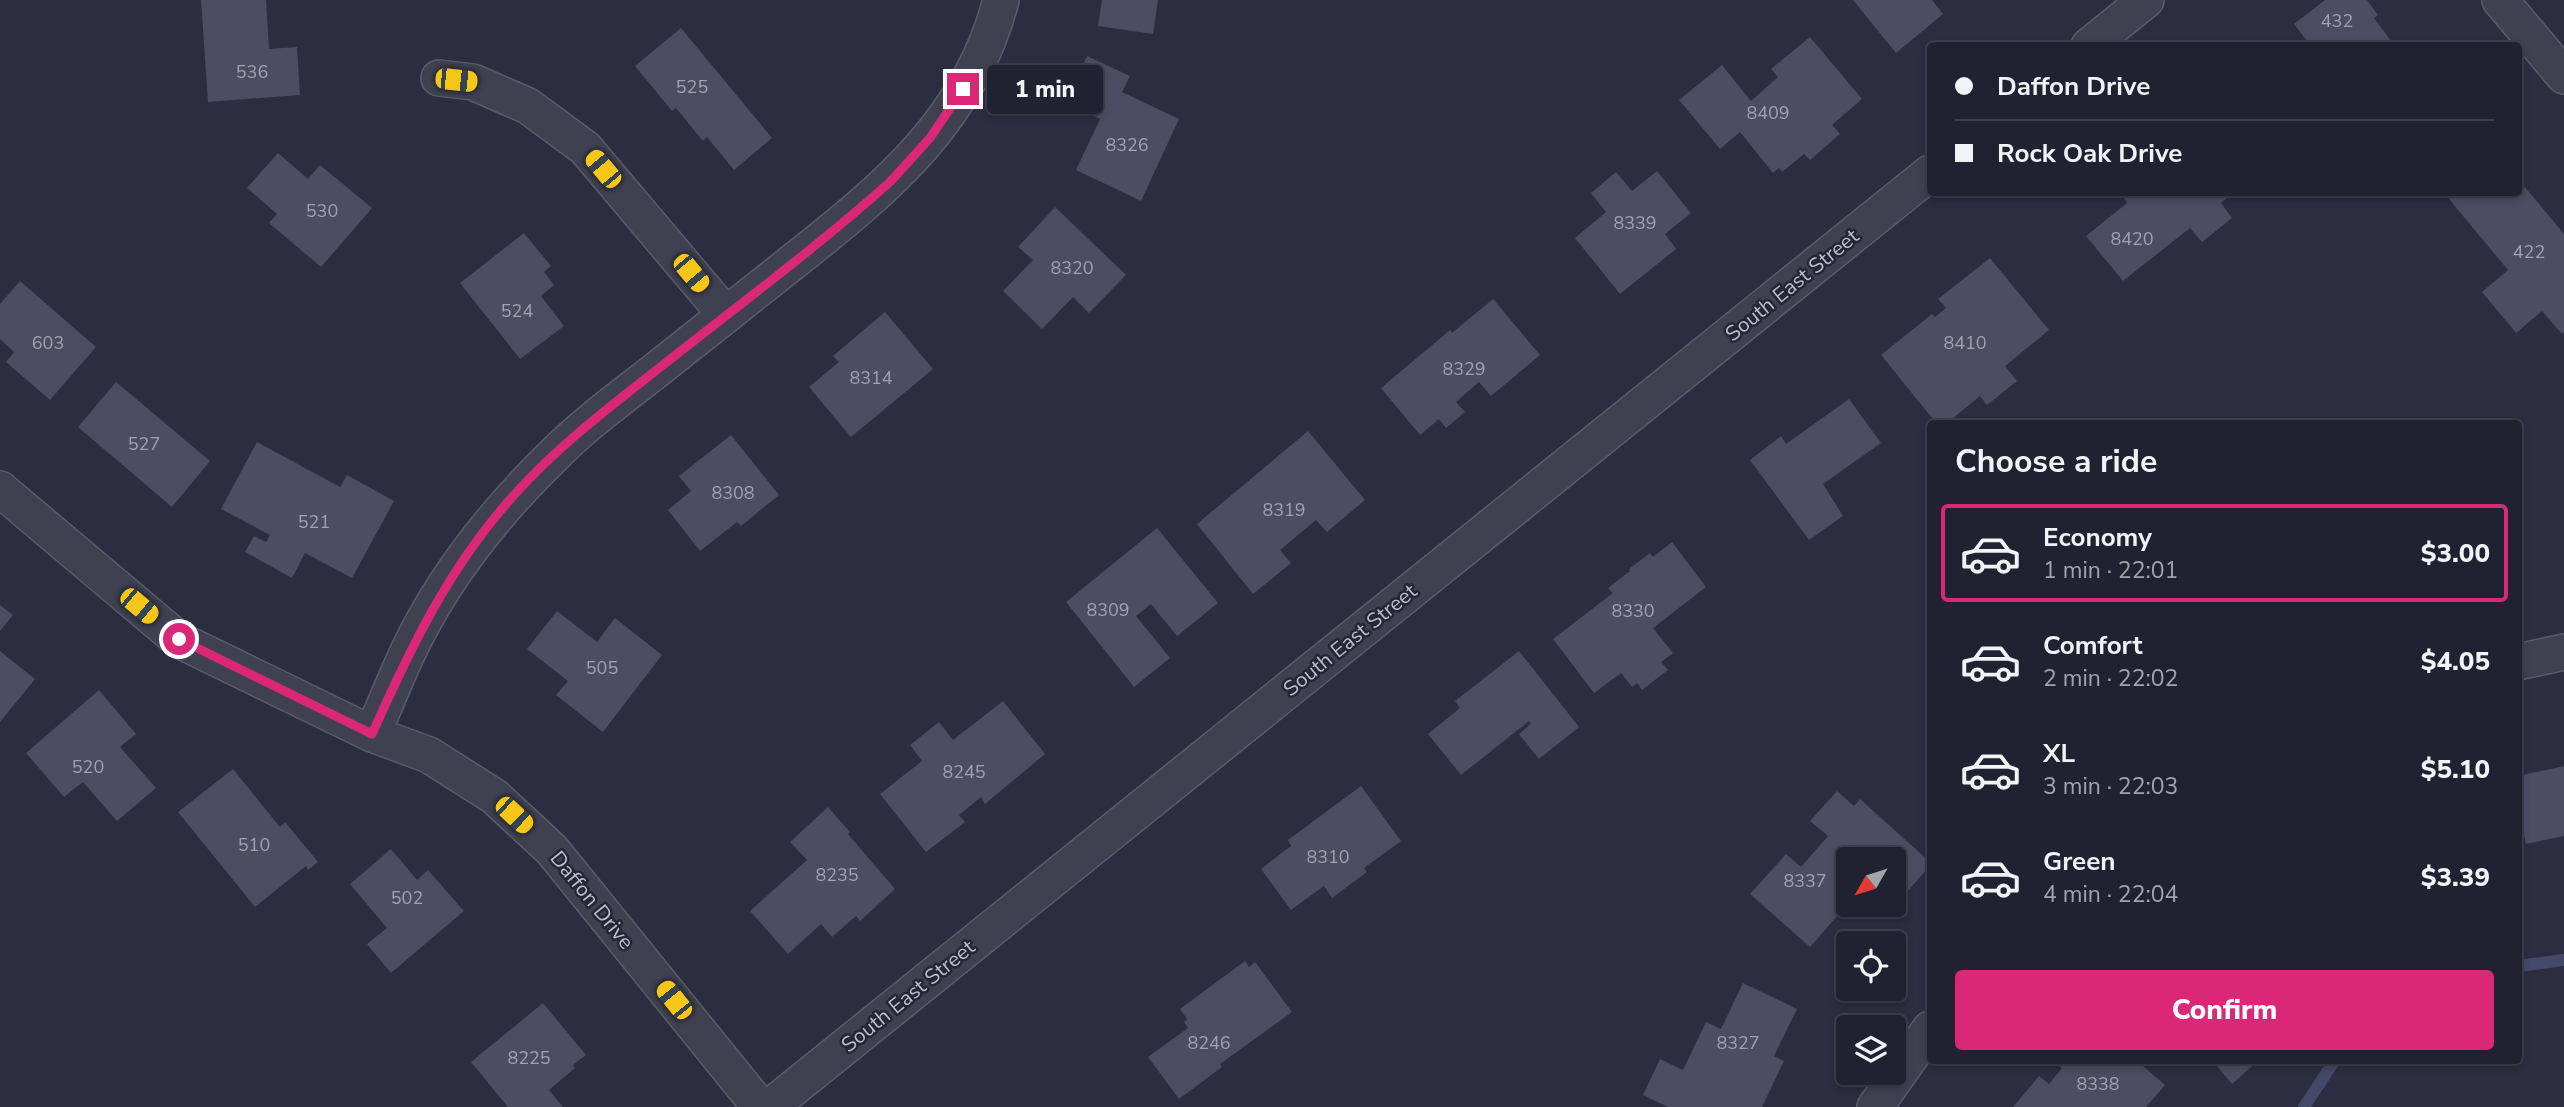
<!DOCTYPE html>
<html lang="en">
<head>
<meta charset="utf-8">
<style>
  body { margin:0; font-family:"Nunito Sans",sans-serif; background:#282a39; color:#f1f3f6; height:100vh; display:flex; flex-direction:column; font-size:26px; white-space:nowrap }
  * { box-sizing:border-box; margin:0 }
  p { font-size:23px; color:#a2a4ab }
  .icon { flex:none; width:38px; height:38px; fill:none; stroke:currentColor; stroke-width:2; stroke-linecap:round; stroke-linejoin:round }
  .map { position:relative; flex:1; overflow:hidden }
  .sheet { position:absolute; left:1927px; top:420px; width:595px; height:644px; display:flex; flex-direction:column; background:#202231; border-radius:7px; box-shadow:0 4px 10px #0003,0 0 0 2px #3d3f4d }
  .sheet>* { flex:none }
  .banner { position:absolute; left:1927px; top:42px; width:595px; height:154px; border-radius:7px; box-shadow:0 4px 10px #0003,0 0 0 2px #3d3f4d; display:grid; align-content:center; height:154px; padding:0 28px; background:#202231 }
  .needle { width:46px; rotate:231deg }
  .tools { position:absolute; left:1836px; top:847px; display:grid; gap:14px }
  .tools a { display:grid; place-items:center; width:70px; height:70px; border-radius:7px; background:#202231; box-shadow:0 4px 10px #0003,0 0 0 2px #3d3f4d; font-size:35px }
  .end { position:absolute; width:32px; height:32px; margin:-16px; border:9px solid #db2777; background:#fff; box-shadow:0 0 0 4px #fff }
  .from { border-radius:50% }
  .bubble { position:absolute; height:49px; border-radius:7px; background:#202231; box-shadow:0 4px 10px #0003,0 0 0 2px #3d3f4d; font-size:23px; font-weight:800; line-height:49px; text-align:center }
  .car { position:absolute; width:21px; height:42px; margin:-21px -10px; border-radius:9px; box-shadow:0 0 5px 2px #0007; background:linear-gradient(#f5c518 24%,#345 0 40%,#f5c518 0 76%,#345 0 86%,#f5c518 0) }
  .banner b { display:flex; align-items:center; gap:24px; height:66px; font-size:26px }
  .banner b+b { border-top:2px solid #3d3f4d }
  .banner i { width:18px; height:18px; background:#f1f3f6 }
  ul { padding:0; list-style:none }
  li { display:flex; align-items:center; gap:21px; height:98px; margin:0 14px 10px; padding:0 14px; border:4px solid transparent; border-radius:7px }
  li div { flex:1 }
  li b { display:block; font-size:26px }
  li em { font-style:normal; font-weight:800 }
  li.current { border-color:#db2777 }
  li>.icon { width:63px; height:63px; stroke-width:1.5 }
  h2 { padding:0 28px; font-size:32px; line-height:84px }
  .primary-button { display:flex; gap:14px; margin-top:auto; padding:14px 28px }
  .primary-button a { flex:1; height:80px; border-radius:7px; background:#db2777; color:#fff; font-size:28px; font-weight:800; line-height:80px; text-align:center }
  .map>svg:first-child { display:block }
</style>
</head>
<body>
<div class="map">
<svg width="2564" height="1107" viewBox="0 0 2564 1107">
  <rect width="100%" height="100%" fill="#2b2d41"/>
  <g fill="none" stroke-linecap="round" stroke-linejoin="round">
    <path stroke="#454969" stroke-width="12" d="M2518,966L2564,960
      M2304,1107L2335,1060"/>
  </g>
  <path fill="#4b4d62" d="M201,0H266L269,49L297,47L300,95L208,102Z
    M1102,0H1158L1153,34L1098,26Z
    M1853,0H1932L1943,14L1896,53Z
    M2325,0H2367L2378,15L2374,18L2395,46H2311L2294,24Z
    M681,28L772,138L734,170L707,137L703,141L676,108L672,111L635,66Z
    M1810,37L1862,99L1832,125L1840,134L1810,160L1804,154L1782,172L1779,168L1773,173L1740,132L1720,149L1679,100L1722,65L1751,101L1778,77L1771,69Z
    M1087,56L1130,76L1122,92L1179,119L1141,201L1076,170L1100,119L1066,102Z
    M278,153L308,179L320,165L372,208L321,267L269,223L277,214L247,188Z
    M1657,171L1691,213L1665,234L1676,249L1620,294L1575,238L1606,212L1591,193L1616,172L1632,191Z
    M2524,186L2564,234V332L2562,334L2542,311L2516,333L2482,292L2508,270L2449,199L2456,192L2517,193Z
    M2120,192H2234L2221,203L2232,218L2202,242L2190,228L2123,281L2086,236L2127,203Z
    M1055,207L1126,275L1089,313L1073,297L1042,329L1003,291L1033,260L1018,247Z
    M524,233L551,266L544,272L554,285L541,296L564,326L520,359L460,283Z
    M1990,258L2049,330L2005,366L2017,381L1987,405L1980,396L1946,424H1937L1881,355L1932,314L1935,317L1946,308L1938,299Z
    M20,281L96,347L50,400L6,362L14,352L0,339V304Z
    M1493,299L1540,355L1491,396L1479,382L1456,402L1465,412L1446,428L1439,419L1420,435L1381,388L1450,330L1452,333Z
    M885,312L933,369L851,437L809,387L839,362L833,356Z
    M116,382L210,461L172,507L78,427Z
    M1849,399L1881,443L1823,484L1843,516L1809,540L1750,460L1781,436L1786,444Z
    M1308,431L1365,500L1327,532L1316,520L1280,550L1291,563L1253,594L1197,524Z
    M731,435L779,495L741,526L737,522L700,551L668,510L691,491L679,476Z
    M257,442L340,487L347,475L394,501L352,578L305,553L292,578L245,552L254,536L266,542L270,535L221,509Z
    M1157,528L1218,603L1177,636L1151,604L1136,616L1170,658L1134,687L1066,602Z
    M1672,542L1706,587L1653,628L1673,653L1661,662L1668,670L1642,690L1637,683L1632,687L1621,673L1594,693L1553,639L1613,593L1608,588L1630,571L1629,569L1650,553L1653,557Z
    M0,605L13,615L0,631Z
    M557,611L597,642L615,618L662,655L603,732L556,695L568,681L527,649Z
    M0,651L35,679L0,722Z
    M1519,651L1579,727L1539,759L1519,734L1531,724L1529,721L1461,775L1428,734L1460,708L1455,701Z
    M99,690L136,734L120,747L156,788L117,821L83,782L64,797L26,753Z
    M1003,701L1045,754L985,804L981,797L959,815L965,822L926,852L880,794L922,761L910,745L939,722L953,740Z
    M2564,766V836L2526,844L2518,810V776Z
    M233,769L280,827L285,822L318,862L308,870L306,866L255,907L178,812Z
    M1361,786L1401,841L1364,868L1367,872L1332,898L1324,886L1291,910L1261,869L1291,846L1288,840Z
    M1837,791L1854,806L1860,799L1930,862V866L1898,902L1894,898V859H1848V905H1863L1855,914L1846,906L1810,947L1750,894L1786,854L1801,867L1828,836L1810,821Z
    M828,807L850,832L848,834L895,889L860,921L856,916L832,937L821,924L788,954L750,911L807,860L790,842Z
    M391,849L417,880L428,870L464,911L391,973L367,944L387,928L350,884Z
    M1245,961L1249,967L1255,962L1292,1012L1220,1064L1222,1067L1179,1099L1148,1057L1188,1028L1184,1022L1187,1019L1180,1009Z
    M1743,983L1797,1009L1774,1056L1784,1061L1762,1107H1668L1643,1095L1660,1059L1683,1070L1706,1022L1721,1029Z
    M543,1003L586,1055L573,1065L575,1068L549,1090L563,1107H508L471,1062Z
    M2053,1060H2136L2165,1085L2146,1107H2013L2039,1076L2049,1084L2062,1068Z
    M2212,1060H2259L2232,1084Z"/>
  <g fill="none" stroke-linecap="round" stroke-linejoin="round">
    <g stroke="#5a5b6b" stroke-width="38">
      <path id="minor" d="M2500,0L2564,76
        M2089,46L2146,0
        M439,78L473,82L528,106L585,148L726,315
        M0,489L179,640L372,734L429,755L495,797L552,850L760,1107
        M2518,662L2564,652
        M372,734C384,708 394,682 406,656C441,580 496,511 556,453C585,424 618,400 650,375C700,336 749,296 799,257C889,186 971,117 1001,0
        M770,1107L1930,173
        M1875,1107L1930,1029"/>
    </g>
    <use href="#minor" stroke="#3f4151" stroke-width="35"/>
  </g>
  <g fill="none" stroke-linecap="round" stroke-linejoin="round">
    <path stroke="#db2777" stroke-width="9" d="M179,639L372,734C411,647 450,565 515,494C559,445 611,406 663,365C739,305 817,247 890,182L930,138L963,89"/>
  </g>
  <g text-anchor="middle" stroke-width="5" stroke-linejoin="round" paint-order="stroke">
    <g font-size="18" fill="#a0a1b1">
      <text x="2337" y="27">432</text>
      <text x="252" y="78">536</text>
      <text x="692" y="93">525</text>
      <text x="1768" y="119">8409</text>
      <text x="1127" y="151">8326</text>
      <text x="322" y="217">530</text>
      <text x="1635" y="229">8339</text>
      <text x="2132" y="245">8420</text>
      <text x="2529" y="258">422</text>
      <text x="1072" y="274">8320</text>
      <text x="517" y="317">524</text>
      <text x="48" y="349">603</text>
      <text x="1965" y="349">8410</text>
      <text x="1464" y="375">8329</text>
      <text x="871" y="384">8314</text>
      <text x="144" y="450">527</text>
      <text x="733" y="499">8308</text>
      <text x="1284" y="516">8319</text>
      <text x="314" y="528">521</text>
      <text x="1108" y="616">8309</text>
      <text x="1633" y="617">8330</text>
      <text x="602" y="674">505</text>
      <text x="88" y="773">520</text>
      <text x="964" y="778">8245</text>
      <text x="254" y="851">510</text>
      <text x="1328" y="863">8310</text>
      <text x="837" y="881">8235</text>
      <text x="1805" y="887">8337</text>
      <text x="407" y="904">502</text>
      <text x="1209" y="1049">8246</text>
      <text x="1738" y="1049">8327</text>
      <text x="529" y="1064">8225</text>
      <text x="2098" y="1090">8338</text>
    </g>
    <g font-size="21" fill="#bcbdcb" stroke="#242536">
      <text transform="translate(1792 285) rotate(-39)" y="7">South East Street</text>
      <text transform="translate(1350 640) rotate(-39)" y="7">South East Street</text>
      <text transform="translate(592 900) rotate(51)" y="7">Daffon Drive</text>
      <text transform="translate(908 996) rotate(-39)" y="7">South East Street</text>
    </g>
  </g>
</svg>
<div class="tools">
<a><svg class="needle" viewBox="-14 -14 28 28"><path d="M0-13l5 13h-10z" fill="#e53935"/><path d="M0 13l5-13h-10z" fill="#a2a4ab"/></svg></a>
<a><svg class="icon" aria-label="locate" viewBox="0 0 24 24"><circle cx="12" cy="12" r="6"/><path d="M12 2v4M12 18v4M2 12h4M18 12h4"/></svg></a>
<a><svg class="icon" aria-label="layers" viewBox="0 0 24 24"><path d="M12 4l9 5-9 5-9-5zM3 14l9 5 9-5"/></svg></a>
</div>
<i class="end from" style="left:179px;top:639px"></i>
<i class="end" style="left:963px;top:89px"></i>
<div class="bubble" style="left:987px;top:65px;width:116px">1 min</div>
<i class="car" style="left:456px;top:80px;rotate:96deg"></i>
<i class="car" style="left:603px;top:169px;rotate:320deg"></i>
<i class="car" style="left:691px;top:273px;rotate:140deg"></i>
<i class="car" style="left:139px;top:606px;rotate:130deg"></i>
<i class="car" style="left:514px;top:815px;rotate:133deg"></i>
<i class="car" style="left:674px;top:1000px;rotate:321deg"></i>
<div class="banner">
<b><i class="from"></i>Daffon Drive</b>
<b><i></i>Rock Oak Drive</b>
</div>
<section class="sheet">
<h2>Choose a ride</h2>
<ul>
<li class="current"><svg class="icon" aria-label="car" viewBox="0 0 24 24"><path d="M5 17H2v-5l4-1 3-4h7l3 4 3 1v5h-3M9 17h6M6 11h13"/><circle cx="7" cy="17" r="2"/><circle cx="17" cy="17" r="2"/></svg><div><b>Economy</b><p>1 min · 22:01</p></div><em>$3.00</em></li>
<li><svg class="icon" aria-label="car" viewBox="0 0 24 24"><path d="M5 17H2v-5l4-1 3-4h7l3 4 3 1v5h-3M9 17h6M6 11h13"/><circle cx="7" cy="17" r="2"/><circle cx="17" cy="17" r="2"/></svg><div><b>Comfort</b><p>2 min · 22:02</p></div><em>$4.05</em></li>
<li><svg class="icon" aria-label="car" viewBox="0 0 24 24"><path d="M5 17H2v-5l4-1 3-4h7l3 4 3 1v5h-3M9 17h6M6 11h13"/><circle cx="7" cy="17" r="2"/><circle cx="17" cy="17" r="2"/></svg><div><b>XL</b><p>3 min · 22:03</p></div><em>$5.10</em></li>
<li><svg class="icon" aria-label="car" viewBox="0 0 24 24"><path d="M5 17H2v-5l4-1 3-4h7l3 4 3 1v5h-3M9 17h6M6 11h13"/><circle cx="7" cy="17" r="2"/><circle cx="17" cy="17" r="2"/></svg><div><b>Green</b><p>4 min · 22:04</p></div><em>$3.39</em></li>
</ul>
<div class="primary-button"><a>Confirm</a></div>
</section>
</div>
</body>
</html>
